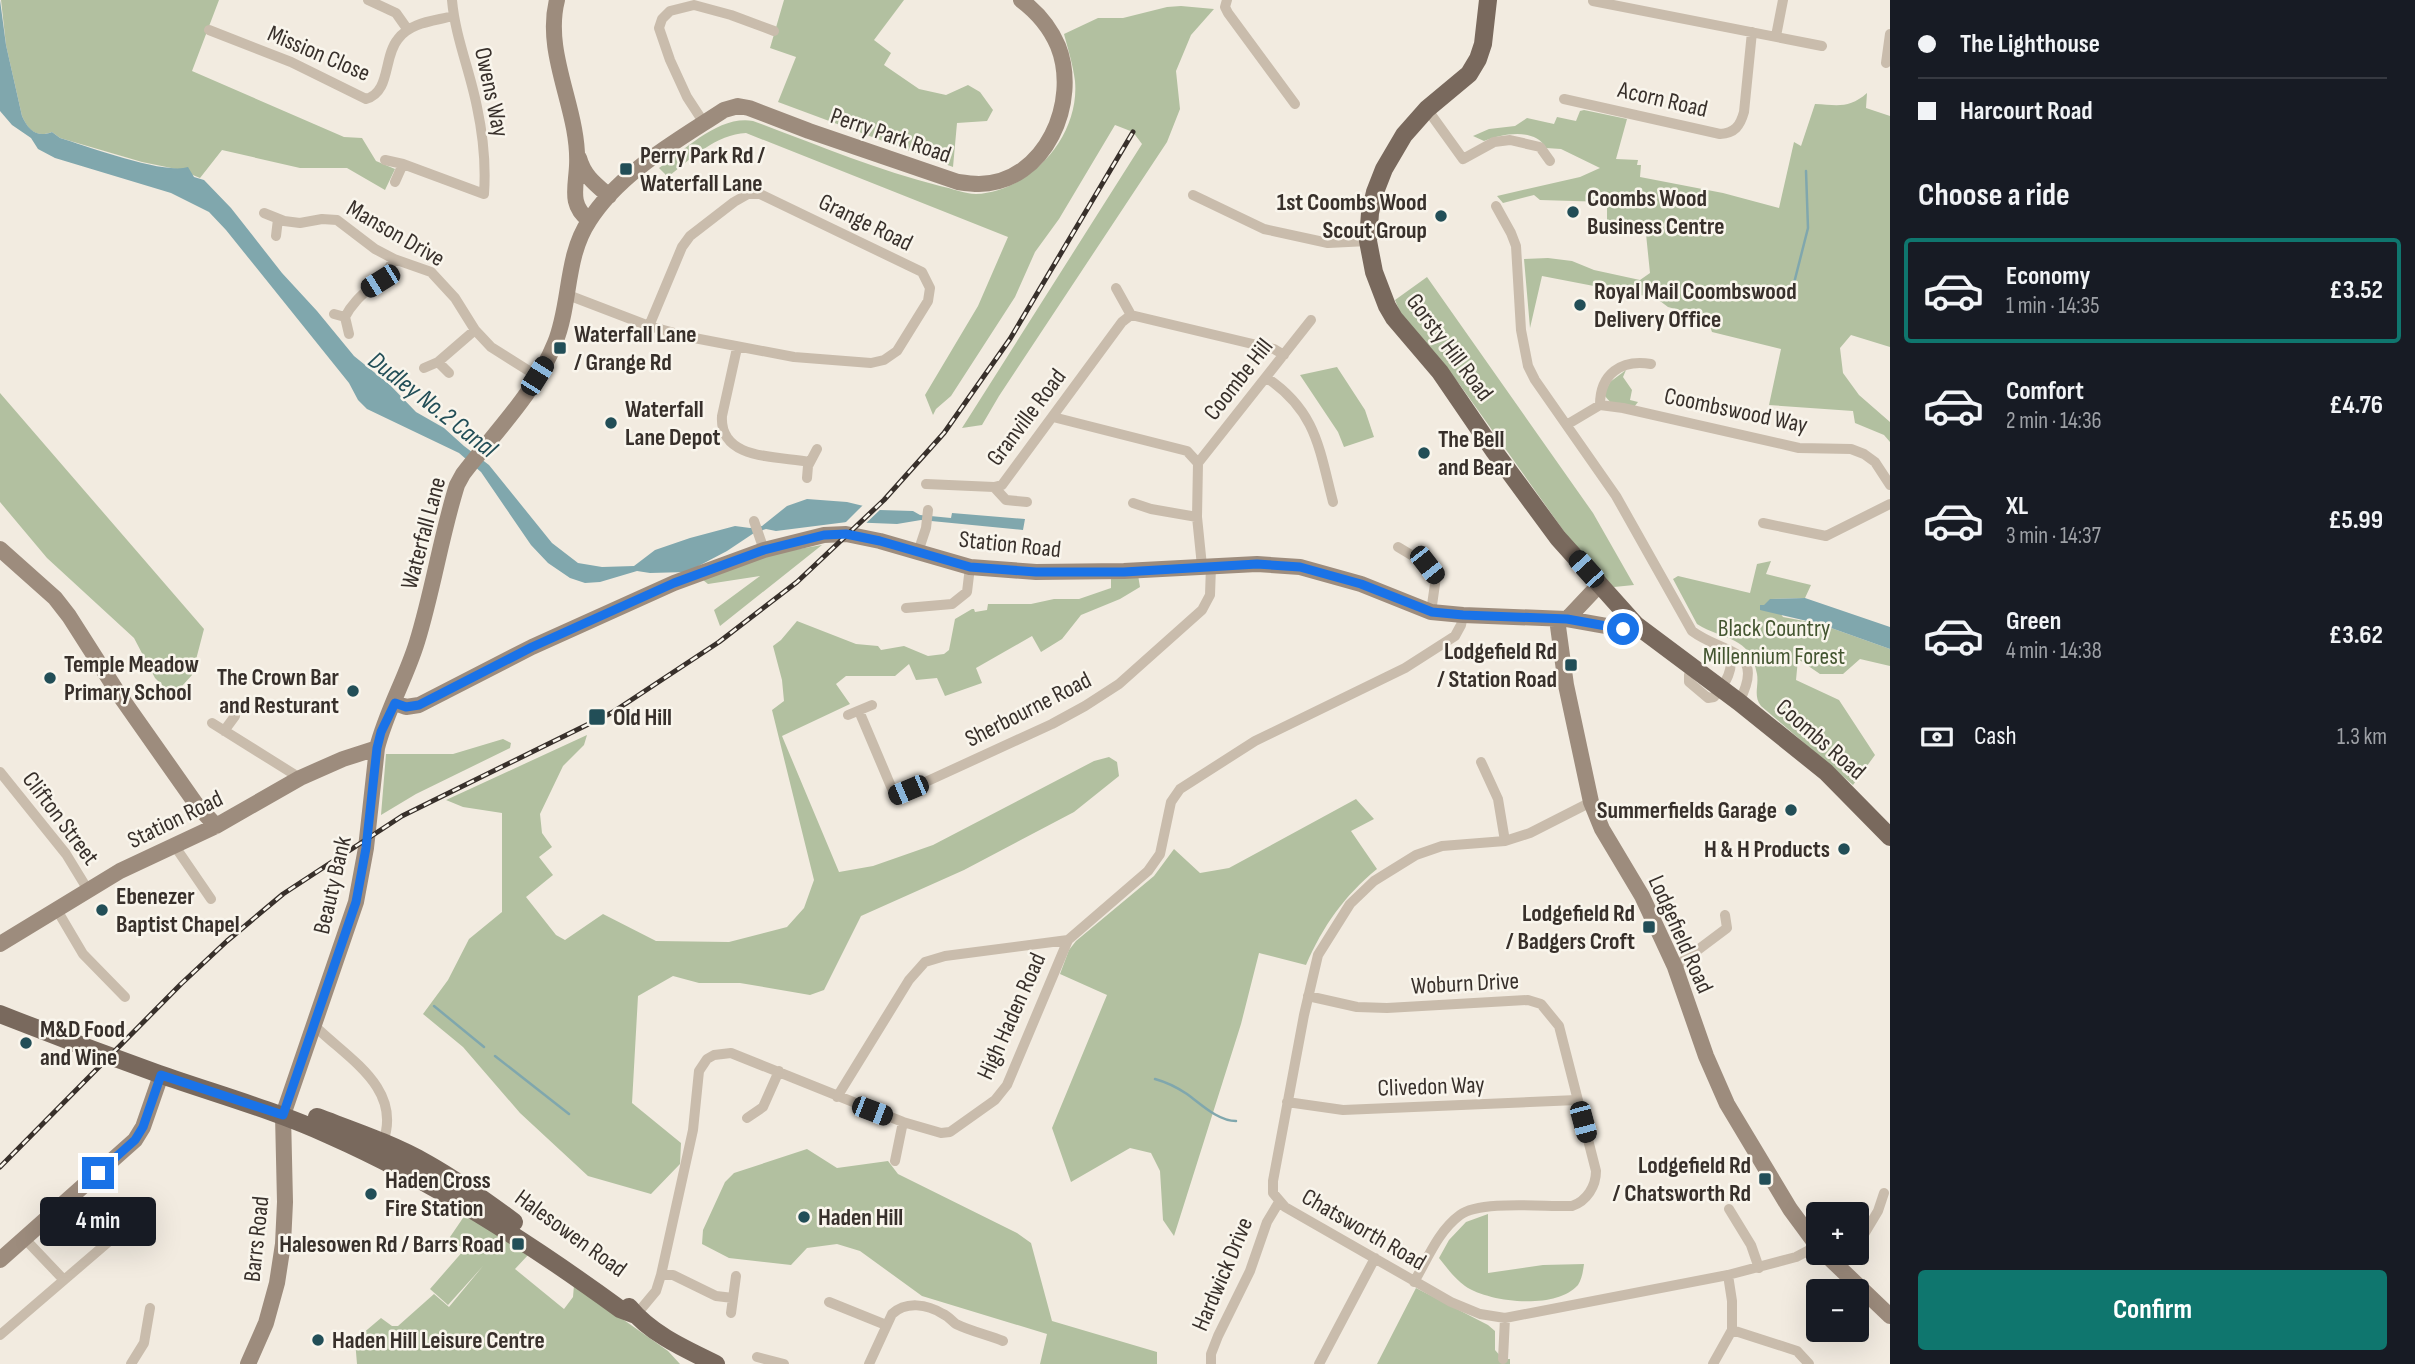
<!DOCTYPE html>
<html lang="en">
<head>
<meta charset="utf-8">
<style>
  body { margin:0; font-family:"Sofia Sans Condensed",sans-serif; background:#242831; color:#f1f3f6; height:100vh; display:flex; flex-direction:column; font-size:26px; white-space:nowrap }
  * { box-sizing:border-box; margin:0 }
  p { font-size:23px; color:#9ea1a6 }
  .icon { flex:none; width:38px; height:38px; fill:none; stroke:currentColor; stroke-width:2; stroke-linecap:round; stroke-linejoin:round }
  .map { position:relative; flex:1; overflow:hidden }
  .side { display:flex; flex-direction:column; background:#171b24; width:525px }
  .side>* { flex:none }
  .guide { display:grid; align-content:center; height:154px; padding:0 28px; background:#171b24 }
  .controls { position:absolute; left:1806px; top:1202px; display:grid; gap:14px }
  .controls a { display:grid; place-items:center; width:63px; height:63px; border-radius:7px; background:#171b24; box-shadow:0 7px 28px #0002; font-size:35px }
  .end { position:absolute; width:32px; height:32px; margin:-16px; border:9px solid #1a73e8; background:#fff; box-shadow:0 0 0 4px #fff }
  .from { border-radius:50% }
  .bubble { position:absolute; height:49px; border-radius:7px; background:#171b24; box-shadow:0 7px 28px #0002; font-size:23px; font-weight:700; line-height:49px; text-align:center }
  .car { position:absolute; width:21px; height:42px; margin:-21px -10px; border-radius:9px; box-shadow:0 0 5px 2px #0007; background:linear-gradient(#222 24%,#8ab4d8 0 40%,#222 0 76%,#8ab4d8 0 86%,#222 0) }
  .guide b { display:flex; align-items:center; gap:24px; height:66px; font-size:26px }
  .guide b+b { border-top:2px solid #363941 }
  .guide i { width:18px; height:18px; background:#f1f3f6 }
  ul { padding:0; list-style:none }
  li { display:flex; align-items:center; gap:21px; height:105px; margin:0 14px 10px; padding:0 14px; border:4px solid transparent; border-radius:7px }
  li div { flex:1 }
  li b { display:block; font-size:26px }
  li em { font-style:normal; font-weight:700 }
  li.active { border-color:#0f766e }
  li>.icon { width:63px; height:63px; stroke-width:1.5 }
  h2 { padding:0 28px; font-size:32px; line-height:84px }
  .pay { display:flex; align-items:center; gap:18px; height:77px; padding:0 28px; font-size:26px }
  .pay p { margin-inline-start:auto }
  .button { display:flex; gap:14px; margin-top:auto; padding:14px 28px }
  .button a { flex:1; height:80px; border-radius:7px; background:#0f766e; color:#fff; font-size:28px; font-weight:700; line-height:80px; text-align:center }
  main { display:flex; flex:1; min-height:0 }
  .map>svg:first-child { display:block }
</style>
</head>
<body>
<main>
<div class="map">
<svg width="1890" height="1364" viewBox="0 0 1890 1364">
  <rect width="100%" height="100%" fill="#f2ebe0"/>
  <path fill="#b2c0a0" d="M1,0H219L192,71L344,137L362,138L376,161L395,169L385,190L347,168H300L222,150L200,178L181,170L142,162L60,138L52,132C36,138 28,130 22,116L6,45Z
    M784,0H904L874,40L891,53L884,65L919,89L946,95L968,85L980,92L993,110L987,121L957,123L953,167L778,102L796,57L770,48Z
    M1181,6L1214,9L1191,35L1176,71L1180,109L1167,142L999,396L982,425L962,428L1142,144L1133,132L1115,125L1059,219L1035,252L1015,297L951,396L936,409L933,415L925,395L978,306L1008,237L746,133C717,134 690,159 668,177L659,168C685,150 719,115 753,121C815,144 876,170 940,186C951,188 965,194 976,194C1031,191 1080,136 1075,81C1073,65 1068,49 1064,34L1098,18H1123L1167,7Z
    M1867,93L1866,108L1890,116V347L1851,335L1840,348L1843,373L1859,395L1890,422V442L1884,435L1855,423L1853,411L1769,405L1781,349L1712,332L1707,318L1668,307L1656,298L1542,276L1530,328L1524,259L1548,258L1572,261L1594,270L1640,280L1650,273L1646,234L1626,233V223H1607V202L1540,200L1534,195L1503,203L1497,196L1580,177L1600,168L1561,149L1546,148C1535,127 1501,134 1484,141L1473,136L1489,129L1515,126L1527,118L1554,124L1557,117L1576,121L1580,111L1584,110L1627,119L1616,159L1638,160L1637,165H1641L1640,177L1723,193L1779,208L1794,142L1801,146L1815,104C1837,105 1849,109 1867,93Z
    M1427,277L1593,513L1634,585L1614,587L1583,558L1460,385L1401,314L1395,300Z
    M1337,367L1365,410L1374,437L1344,447L1338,432L1300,375Z
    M1626,370L1623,377L1632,390L1630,400L1638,402L1634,407L1611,403L1604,395L1610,382Z
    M0,393L204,629L192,675L173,696L155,678L134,638L47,558L0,502Z
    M822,545L720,626L714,610L760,576L708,584L703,580L757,556Z
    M1771,561L1766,574L1811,585L1805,598L1770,599L1783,617L1820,624L1890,649V666L1860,659L1843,674H1820L1798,659L1796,680L1839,700L1875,755L1853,785L1761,706C1753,696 1759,686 1757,674C1750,635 1724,641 1697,624L1673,579L1678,576L1750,593L1757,564Z
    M1138,575L1140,587L1120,599L1081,615L1062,639L1041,652L1032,636L976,668L982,683L945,696L937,678L916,680L909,664L895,676H846L836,684L850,704L782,736L839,872L873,866L933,845L1094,761L1109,757L1117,762L1119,776L1074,812L964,870L861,916L824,990L810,995L740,983H699L673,976L638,996L632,1103L681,1143L680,1164L651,1194L588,1176L520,1113L463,1047L423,1014L448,980L469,939L502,912V813L463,807L446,800L587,735L584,745L563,766L540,814L542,833L552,847L539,857L553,875L526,897L556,935L565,940L603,914L656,941L729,942L787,927L804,908L814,880L772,710L784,701L782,680L773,646L781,640L797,621L856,644L878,646L881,650L904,646L928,656L944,654L949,650L955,619L972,609H974L975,612L987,610L988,604H1031L1054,599H1079L1111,588V577Z
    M503,739L511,743L510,748L416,794L381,815L386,754H453Z
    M1356,799L1374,819L1351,831L1377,869C1344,896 1323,926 1306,965L1259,953L1241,1024L1174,1236L1163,1220L1160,1171L1151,1153L1130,1148L1071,1182L1052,1128L1107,995L1060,974L1069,950L1076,941L1154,876L1174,849L1200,873L1229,868Z
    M807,1149L837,1168L888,1161L898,1174L1017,1233L1031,1243L1052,1321L1157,1352V1364H1040L1047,1334L922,1296L860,1251L837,1244L807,1248L791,1265L729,1258L702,1244L703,1230L725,1182L734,1173Z
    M1488,1214V1273L1543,1265L1584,1264C1583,1271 1582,1279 1578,1285C1556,1310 1490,1303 1465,1286C1454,1278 1447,1268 1439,1258L1449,1240L1466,1222Z
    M465,1215L529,1254L515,1269L564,1309L573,1297L574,1285L668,1351L680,1364H357L355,1340L381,1318L392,1326H398L434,1294L449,1307L483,1266L448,1305L430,1289L464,1250L450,1237Z
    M1416,1288L1488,1325L1495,1331V1350L1503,1359H1510V1364H1377Z"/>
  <path fill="#80a7ad" d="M0,0L6,45L22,116C28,130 37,138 52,132L60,138C87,146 164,175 188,167L194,177L204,180L231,208L282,273L317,311L354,356L390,385L416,412L444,428L464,446L489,465L552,543L578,563L602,567L634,566L655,550L690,538L735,526L750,528L762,526L787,506L807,499L847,502L880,510L913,511L920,515L951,518L952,513L1025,519L1023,530L921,520L897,524L847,522L776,531L766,529L754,533L727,551L687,572L650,573L637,571L600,582L585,583L570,578L548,563L531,545L481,472L459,453L367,409L358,400L349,383L226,230L209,212L171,193L55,158L38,149L31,138L12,125L0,111Z
    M1805,598L1890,627V649L1820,624L1760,610V605H1764L1770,599Z"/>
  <path fill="#f2ebe0" d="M865,503L883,507L862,527L847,525L841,527Z"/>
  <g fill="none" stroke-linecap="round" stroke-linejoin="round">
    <path stroke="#80a7ad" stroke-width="2.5" d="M1792,291L1808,228L1806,171
      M434,1006L484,1047
      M495,1056L569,1114
      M1155,1079C1166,1082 1178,1088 1187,1094C1201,1104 1218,1121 1236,1121"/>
    <path stroke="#c9bcac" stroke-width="10" d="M368,0L396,13L408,30
      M1227,0L1225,7L1228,13L1295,104
      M1593,1L1822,46
      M209,30L291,62L366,99C391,92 383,57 398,39C410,22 435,21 453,16
      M1776,36L1783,0
      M1886,63L1890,34
      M1564,99L1720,134C1735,133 1740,126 1744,112L1752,32
      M1427,109L1463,159L1494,142L1510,140L1540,147L1550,161
      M704,123L687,97L670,60L659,28L662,19L670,11L694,5L731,15L774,31
      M385,160L403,164
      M395,182L403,164L484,194C486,165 483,135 477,107C470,71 455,36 452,0
      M1193,195L1264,229L1328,243L1368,241
      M1496,206L1511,233L1516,246L1521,330L1528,366L1535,380L1616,496L1692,631C1724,655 1767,648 1739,702
      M264,213L284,221L300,223L322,219L337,220L375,249L394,259L431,272L455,298L475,330L491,347L537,376
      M276,236L278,219
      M1116,288L1131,315
      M568,295L649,326L689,337L794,357L871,363L884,360L897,351L928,301L930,288L922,272L760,194H748L734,202L690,236L682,247L649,326
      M334,314L345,317L349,334
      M345,317C358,291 382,285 394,259
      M737,348L722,416C719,461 779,456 810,462
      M438,362L449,373
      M424,368L438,362L475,330
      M1267,378C1316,411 1319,448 1333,502
      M1600,405C1600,374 1621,359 1651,364
      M1053,417L1187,451L1198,463L1197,517L1202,566
      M1568,424L1600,405L1623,408L1799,448L1851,449L1864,454L1875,462L1890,485
      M1198,463L1311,320
      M807,478L808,466L817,449
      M926,484L994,487L1002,485L1122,322L1131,315L1274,349L1284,355
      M994,487L1006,500L1027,502
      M1133,503L1151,509L1197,517
      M754,521L764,550
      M1763,523L1826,536L1890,504
      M1398,547L1428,565L1436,577L1431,612
      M918,552L926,528L928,510
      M906,608L952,604L967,592L970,567
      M1693,668L1689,675V682L1708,698L1714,697C1726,683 1735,669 1729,650
      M859,711L895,796L1052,724L1085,706L1119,684L1202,610L1210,595L1211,566
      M848,715L872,705
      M212,723L300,778
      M224,731L235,716
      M1481,762L1498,799L1505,841
      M0,772L66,854L88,890
      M1591,802L1530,833L1505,841L1442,846L1416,855L1374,881L1350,904L1318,955L1304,1015L1273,1181V1193L1285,1207L1451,1302L1480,1314L1505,1318L1728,1275L1796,1257L1817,1246
      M174,845L211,899
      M57,910L83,954L125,997
      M1675,967L1727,928L1725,915
      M1308,996L1357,1007L1387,1008L1528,1000L1541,1004L1559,1026L1596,1171C1596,1186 1587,1201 1572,1206C1545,1207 1480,1200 1460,1215C1438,1231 1427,1260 1414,1282
      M313,1028L319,1030C352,1061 402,1090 383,1142
      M837,1097L909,980L925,962L945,956L1068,940
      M1287,1102L1343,1110L1577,1100
      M747,1118L763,1107L779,1071
      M895,1161L903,1122
      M1729,1209L1751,1245L1759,1268
      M25,1239L63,1279
      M1857,1246L1878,1211L1884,1193
      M661,1275H673L716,1296L733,1298
      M829,1302L886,1325
      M731,1313L736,1276
      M636,1315L656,1291L661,1275L693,1130L699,1071L707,1059L714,1055L731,1053L903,1122L941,1133L950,1132L995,1100L1007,1085L1068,940L1148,871L1160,854L1171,802L1180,789L1255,741L1405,668L1455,636L1461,625L1463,615
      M1732,1330L1797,1351L1809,1364
      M0,1335L149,1207
      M757,1357L784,1364
      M1503,1359L1505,1318
      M131,1364L144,1343L150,1308
      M869,1364L892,1314C906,1301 927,1304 943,1314C948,1316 952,1321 956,1324C970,1331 988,1335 1003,1341
      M1211,1364V1354L1218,1336L1250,1271L1267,1222L1279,1202
      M1319,1364L1375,1258
      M1713,1364L1732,1330V1301L1728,1275"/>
    <path stroke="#9d8c7d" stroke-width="16" d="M557,0C543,55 580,110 577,166C576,188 569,205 589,220
      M579,158C584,176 595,184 609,196
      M0,549L55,598L69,616L120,696L196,804L216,826
      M1557,619L1566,685L1591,802L1602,829L1642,896L1675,967L1706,1056L1727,1104L1790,1209L1818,1247
      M1567,619L1600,584
      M395,703L406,707L419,705L532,647L674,583L764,550L824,535L846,534L880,541L970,567L1036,572L1124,571L1257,564L1300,567L1361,584L1431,612L1463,615L1567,619L1623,629L1636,625
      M0,944L120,871L216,826L300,778L343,759L377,748
      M1824,1253L1890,1316
      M0,1260L135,1140L143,1127L161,1075
      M248,1364L266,1323L277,1283L283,1244L285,1202L283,1115L356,902L366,848L377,748C386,712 406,678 417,642C433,590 441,536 457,485L463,474C495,432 535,393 555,343C571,304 565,257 589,221C620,172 677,141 724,110L738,106L749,108L809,131L958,182C965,183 972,184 979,184C1046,183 1080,101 1058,46C1050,27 1037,12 1021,0"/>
    <path stroke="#79695d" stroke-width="18" d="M1488,0L1483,44L1478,59L1469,74L1427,109L1404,135L1384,169L1375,192L1370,213L1368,241L1374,272L1387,306L1394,318L1440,372L1494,451L1558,538L1636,625L1739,702L1826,772L1890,837
      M0,1014C53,1035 106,1055 159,1074C216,1094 274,1110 329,1135C433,1181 528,1242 620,1309L636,1315
      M317,1117C354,1131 393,1144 428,1164C458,1181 486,1201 514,1222
      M629,1307C651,1334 685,1349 716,1364"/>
    <g stroke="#38302b" stroke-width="5">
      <path id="rail" d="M0,1167L181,984L227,941L283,894L402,816L613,712L719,642L797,582L884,500L944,433L1010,339L1133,132"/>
    </g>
    <use href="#rail" stroke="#f9f5ec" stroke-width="2.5" stroke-dasharray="8" stroke-linecap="butt"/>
  </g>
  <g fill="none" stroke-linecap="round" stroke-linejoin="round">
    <path stroke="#1a73e8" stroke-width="9" d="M98,1173L135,1140L143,1127L161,1075L283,1115L356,902L366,848L377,748L381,732L395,703L406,707L419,705L532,647L674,583L764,550L824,535L846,534L880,541L970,567L1036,572H1124L1257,564L1300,567L1361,584L1432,612L1463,615L1567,619L1623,629"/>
  </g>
  <g fill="#224e57" stroke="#f9f5ec" stroke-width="2.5">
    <rect x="619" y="162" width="14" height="14" rx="3.5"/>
    <circle cx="1573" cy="212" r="7"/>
    <circle cx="1441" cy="216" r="7"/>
    <circle cx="1580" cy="305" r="7"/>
    <rect x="553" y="341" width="14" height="14" rx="3.5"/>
    <circle cx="611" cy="423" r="7"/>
    <circle cx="1424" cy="453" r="7"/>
    <rect x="1564" y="658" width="14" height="14" rx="3.5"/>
    <circle cx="50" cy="678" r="7"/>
    <circle cx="353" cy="691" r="7"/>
    <rect x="588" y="708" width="18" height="18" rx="3.5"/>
    <circle cx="1791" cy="810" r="7"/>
    <circle cx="1844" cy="849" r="7"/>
    <circle cx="102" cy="910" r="7"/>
    <rect x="1642" y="920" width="14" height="14" rx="3.5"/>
    <circle cx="26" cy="1043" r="7"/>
    <rect x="1758" y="1172" width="14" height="14" rx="3.5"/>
    <circle cx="371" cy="1194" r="7"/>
    <circle cx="804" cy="1217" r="7"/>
    <rect x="511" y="1237" width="14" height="14" rx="3.5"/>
    <circle cx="318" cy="1340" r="7"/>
  </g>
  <g text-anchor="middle" stroke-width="5" stroke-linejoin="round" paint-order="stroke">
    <g font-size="24" fill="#38302b" stroke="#f9f5ec">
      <text transform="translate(319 53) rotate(23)" y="8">Mission Close</text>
      <text transform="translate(492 92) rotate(78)" y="8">Owens Way</text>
      <text transform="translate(1663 99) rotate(13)" y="8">Acorn Road</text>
      <text transform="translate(891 135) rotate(19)" y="8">Perry Park Road</text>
      <text transform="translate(866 222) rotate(26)" y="8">Grange Road</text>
      <text transform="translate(396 233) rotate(30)" y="8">Manson Drive</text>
      <text transform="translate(1450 347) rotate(53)" y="8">Gorsty Hill Road</text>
      <text transform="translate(1238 379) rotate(-52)" y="8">Coombe Hill</text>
      <text transform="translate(1736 410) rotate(12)" y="8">Coombswood Way</text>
      <text transform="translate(1026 417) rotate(-53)" y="8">Granville Road</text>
      <text transform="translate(423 533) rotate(-75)" y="8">Waterfall Lane</text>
      <text transform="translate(1010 544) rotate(6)" y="8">Station Road</text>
      <text transform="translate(1028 709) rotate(-27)" y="8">Sherbourne Road</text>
      <text transform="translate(1821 739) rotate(41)" y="8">Coombs Road</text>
      <text transform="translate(61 818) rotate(53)" y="8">Clifton Street</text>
      <text transform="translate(175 819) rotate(-26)" y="8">Station Road</text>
      <text transform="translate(332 885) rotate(-77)" y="8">Beauty Bank</text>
      <text transform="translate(1681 934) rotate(66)" y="8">Lodgefield Road</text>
      <text transform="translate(1465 983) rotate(-3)" y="8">Woburn Drive</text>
      <text transform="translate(1011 1016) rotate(-66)" y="8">High Haden Road</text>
      <text transform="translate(1431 1086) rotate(-2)" y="8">Clivedon Way</text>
      <text transform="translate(1364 1229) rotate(30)" y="8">Chatsworth Road</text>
      <text transform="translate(571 1233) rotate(36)" y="8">Halesowen Road</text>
      <text transform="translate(256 1239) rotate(-84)" y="8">Barrs Road</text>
      <text transform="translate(1222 1274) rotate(-67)" y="8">Hardwick Drive</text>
    </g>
    <g font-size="24" font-weight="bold" fill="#38302b" stroke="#f9f5ec" text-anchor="start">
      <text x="640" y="163">Perry Park Rd /<tspan x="640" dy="28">Waterfall Lane</tspan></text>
      <text x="1587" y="206">Coombs Wood<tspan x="1587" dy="28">Business Centre</tspan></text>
      <text x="1427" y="210" text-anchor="end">1st Coombs Wood<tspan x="1427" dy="28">Scout Group</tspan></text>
      <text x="1594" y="299">Royal Mail Coombswood<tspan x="1594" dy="28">Delivery Office</tspan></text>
      <text x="574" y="342">Waterfall Lane<tspan x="574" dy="28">/ Grange Rd</tspan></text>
      <text x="625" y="417">Waterfall<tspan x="625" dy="28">Lane Depot</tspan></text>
      <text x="1438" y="447">The Bell<tspan x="1438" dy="28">and Bear</tspan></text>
      <text x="1557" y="659" text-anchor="end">Lodgefield Rd<tspan x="1557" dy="28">/ Station Road</tspan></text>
      <text x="64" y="672">Temple Meadow<tspan x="64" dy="28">Primary School</tspan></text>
      <text x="339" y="685" text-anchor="end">The Crown Bar<tspan x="339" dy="28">and Resturant</tspan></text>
      <text x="613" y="725">Old Hill</text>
      <text x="1777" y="818" text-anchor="end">Summerfields Garage</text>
      <text x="1830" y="857" text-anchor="end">H &amp; H Products</text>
      <text x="116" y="904">Ebenezer<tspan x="116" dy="28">Baptist Chapel</tspan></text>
      <text x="1635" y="921" text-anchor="end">Lodgefield Rd<tspan x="1635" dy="28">/ Badgers Croft</tspan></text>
      <text x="40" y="1037">M&amp;D Food<tspan x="40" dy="28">and Wine</tspan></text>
      <text x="1751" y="1173" text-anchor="end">Lodgefield Rd<tspan x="1751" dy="28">/ Chatsworth Rd</tspan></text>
      <text x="385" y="1188">Haden Cross<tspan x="385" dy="28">Fire Station</tspan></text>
      <text x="818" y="1225">Haden Hill</text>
      <text x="504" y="1252" text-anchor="end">Halesowen Rd / Barrs Road</text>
      <text x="332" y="1348">Haden Hill Leisure Centre</text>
    </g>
    <g font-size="24" fill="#435530" stroke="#f9f5ec">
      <text x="1774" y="636">Black Country<tspan x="1774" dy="28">Millennium Forest</tspan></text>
    </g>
    <g font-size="26" font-style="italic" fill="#224e57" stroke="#f9f5ec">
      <text transform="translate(433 404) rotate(38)" y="9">Dudley No.2 Canal</text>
    </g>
  </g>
</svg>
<div class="controls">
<a>+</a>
<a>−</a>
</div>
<i class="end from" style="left:1623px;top:629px"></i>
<i class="end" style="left:98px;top:1173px"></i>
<div class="bubble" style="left:40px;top:1197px;width:116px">4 min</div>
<i class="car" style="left:380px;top:281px;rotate:238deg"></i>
<i class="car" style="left:537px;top:376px;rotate:32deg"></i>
<i class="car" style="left:1427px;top:565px;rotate:142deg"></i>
<i class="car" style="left:1586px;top:569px;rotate:318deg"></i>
<i class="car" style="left:908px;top:790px;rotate:247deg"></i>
<i class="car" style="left:872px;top:1111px;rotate:111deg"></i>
<i class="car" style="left:1583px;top:1122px;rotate:165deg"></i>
</div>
<section class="side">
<div class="guide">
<b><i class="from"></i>The Lighthouse</b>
<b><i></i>Harcourt Road</b>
</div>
<h2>Choose a ride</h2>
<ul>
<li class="active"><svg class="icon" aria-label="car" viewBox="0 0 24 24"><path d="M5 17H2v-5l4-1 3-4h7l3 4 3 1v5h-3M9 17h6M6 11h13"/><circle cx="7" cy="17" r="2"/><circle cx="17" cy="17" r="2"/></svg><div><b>Economy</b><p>1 min · 14:35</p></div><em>£3.52</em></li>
<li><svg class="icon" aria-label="car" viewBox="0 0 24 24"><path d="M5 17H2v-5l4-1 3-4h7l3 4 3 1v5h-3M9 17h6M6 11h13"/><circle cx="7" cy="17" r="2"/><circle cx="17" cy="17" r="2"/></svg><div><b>Comfort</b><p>2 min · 14:36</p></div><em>£4.76</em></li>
<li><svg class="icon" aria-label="car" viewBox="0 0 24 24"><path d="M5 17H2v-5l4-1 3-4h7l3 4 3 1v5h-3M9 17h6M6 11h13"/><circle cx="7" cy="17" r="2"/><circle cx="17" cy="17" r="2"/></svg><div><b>XL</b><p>3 min · 14:37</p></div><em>£5.99</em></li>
<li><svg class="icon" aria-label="car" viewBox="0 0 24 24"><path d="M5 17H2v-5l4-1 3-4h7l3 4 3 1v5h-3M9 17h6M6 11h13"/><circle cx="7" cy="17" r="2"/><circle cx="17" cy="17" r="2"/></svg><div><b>Green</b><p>4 min · 14:38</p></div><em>£3.62</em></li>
</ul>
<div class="pay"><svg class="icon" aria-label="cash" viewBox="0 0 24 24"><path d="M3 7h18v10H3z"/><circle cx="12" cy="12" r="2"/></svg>Cash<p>1.3 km</p></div>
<div class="button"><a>Confirm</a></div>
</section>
</main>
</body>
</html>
